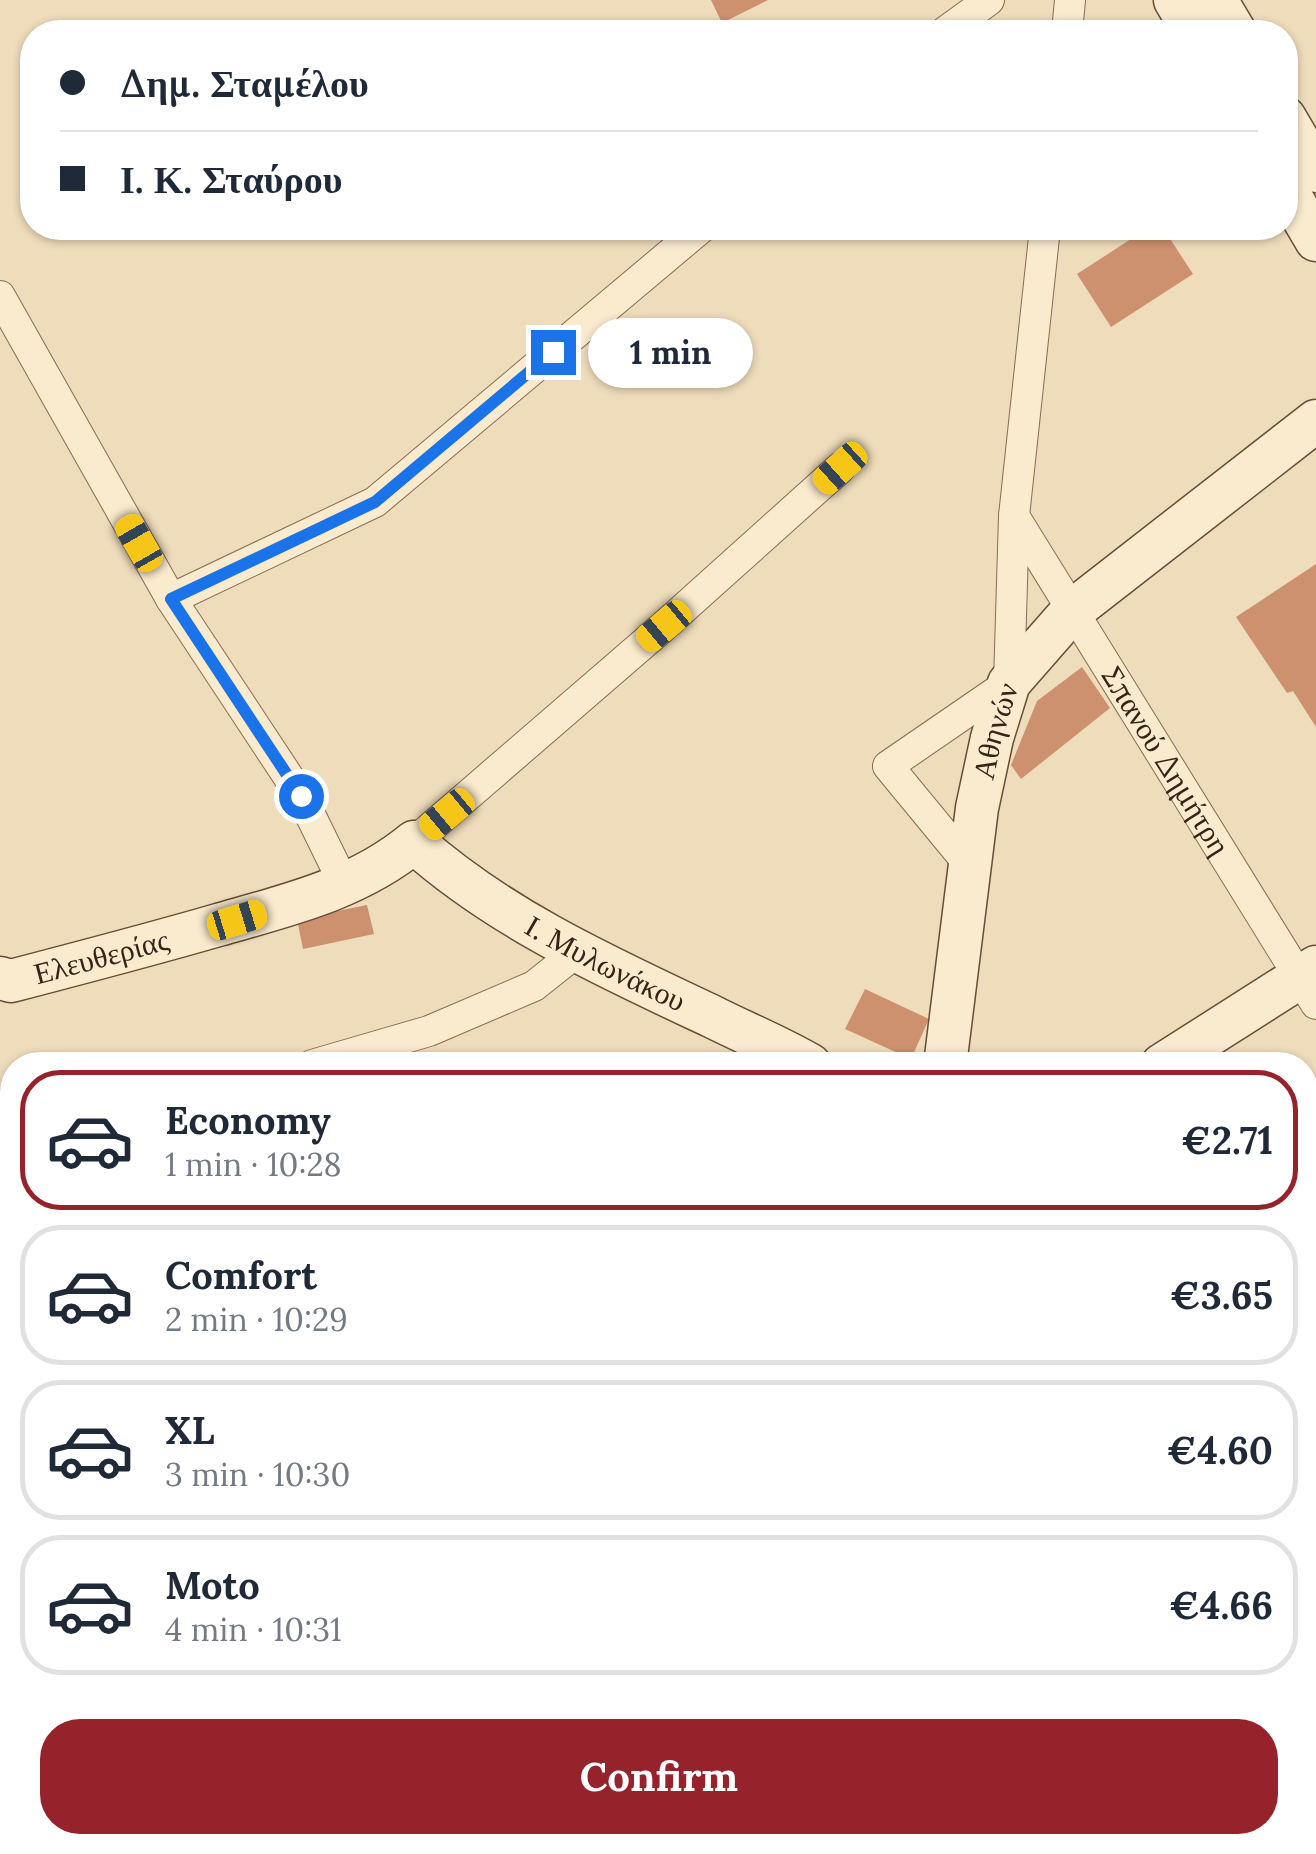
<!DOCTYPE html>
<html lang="en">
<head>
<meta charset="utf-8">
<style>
  body { margin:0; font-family:Lora,serif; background:#f6f6f7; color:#1f2937; height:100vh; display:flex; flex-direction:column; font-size:38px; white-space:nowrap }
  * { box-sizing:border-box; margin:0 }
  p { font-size:32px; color:#747a83 }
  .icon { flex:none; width:55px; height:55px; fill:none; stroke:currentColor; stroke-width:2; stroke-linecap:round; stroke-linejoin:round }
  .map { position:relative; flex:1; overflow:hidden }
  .details { position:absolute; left:0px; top:1052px; width:1318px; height:802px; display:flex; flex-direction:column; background:#fff; border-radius:40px 40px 0 0; box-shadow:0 2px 8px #0004 }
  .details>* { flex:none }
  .banner { position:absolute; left:20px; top:20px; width:1278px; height:220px; border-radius:40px; box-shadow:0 2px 8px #0004; display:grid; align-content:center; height:220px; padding:0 40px; background:#fff }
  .end { position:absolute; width:45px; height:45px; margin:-22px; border:12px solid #1a73e8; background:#fff; box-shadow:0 0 0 5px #fff }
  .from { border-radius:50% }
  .bubble { position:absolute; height:70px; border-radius:35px; background:#fff; box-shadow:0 2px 8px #0004; font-size:32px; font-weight:700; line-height:70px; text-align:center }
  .car { position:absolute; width:30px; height:60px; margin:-30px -15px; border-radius:12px; box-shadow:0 0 8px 2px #0007; background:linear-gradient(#f5c518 24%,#345 0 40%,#f5c518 0 76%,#345 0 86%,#f5c518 0) }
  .banner b { display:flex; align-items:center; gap:35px; height:95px; font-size:38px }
  .banner b+b { border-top:2px solid #e0e1e3 }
  .banner i { width:25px; height:25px; background:#1f2937 }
  ul { padding:18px 0 0; list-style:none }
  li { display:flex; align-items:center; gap:30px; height:140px; margin:0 20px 15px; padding:0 20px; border:5px solid #e0e1e3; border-radius:40px }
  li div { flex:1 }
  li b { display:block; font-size:38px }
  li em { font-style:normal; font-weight:700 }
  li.active { border-color:#96232c }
  li>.icon { width:90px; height:90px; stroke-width:1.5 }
  .action { display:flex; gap:20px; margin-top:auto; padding:20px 40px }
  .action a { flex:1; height:115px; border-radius:40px; background:#96232c; color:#fff; font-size:40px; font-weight:700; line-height:115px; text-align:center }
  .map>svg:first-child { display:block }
</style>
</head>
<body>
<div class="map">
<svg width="1316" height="1854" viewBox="0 0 1316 1854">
  <rect width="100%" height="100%" fill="#efdcbb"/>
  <path fill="#ce916f" d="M711,0H768L722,23Z
    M1148,228H1163L1193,274L1111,327L1077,274Z
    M1316,564V727L1293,691L1287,693L1236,617Z
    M1082,667L1110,708L1021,779L1011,765L1037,701Z
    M367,905L374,934L303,949L297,919Z
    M865,989L929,1019L911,1059L845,1029Z
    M326,1842H358L365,1854H333Z"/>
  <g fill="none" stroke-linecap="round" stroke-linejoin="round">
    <g stroke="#866c55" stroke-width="32">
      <g id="street">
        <path d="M945,32L989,0"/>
        <path d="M1067,32L1070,0"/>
        <path d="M0,296L171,599L301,796L345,886"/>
        <path id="s1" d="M1014,516L1316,1004"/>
        <path d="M171,599L375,502L701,228"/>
        <path d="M414,842L664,626L840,468"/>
        <path d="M972,868L888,766L1009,683L1014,516L1045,228"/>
        <path d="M312,1065L429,1031L534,986L578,951"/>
        <path d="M0,1210L12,1218"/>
        <path d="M1305,1280L1316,1301"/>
        <path d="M1305,1627L1316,1620"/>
        <path d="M813,1842L820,1854"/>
        <path d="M1100,1842L1108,1854"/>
        <path d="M251,1854L270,1842"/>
        <path d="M1047,1854L1064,1842"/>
      </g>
    </g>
    <g stroke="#674d38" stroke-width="45">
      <g id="secondary">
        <path d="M1175,0L1194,32"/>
        <path d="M1216,0L1235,32"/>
        <path d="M1285,118L1316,171"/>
        <path d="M1285,187L1316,240"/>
        <path id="s2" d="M0,978L11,981C80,963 149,945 218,925C288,905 357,889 414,842C500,919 609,968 713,1017C745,1033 779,1047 810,1065"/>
        <path id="s3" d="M945,1065L977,808L992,738L1009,683L1072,611L1316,421"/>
        <path d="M1162,1065L1316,967"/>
        <path d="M1305,1219L1316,1221"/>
        <path d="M0,1602L12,1597"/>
      </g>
    </g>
    <use href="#street" stroke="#faeace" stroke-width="30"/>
    <use href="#secondary" stroke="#faeace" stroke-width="42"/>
  </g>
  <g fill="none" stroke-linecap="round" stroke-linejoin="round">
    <path stroke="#1a73e8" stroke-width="12" d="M301,796L171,599L375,502L553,352"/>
  </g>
  <g text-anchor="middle" stroke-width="10" stroke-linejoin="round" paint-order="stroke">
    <g font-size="30" fill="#34251a" stroke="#f6e7cb">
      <text dy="10" stroke="none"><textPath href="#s3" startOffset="338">Αθηνών</textPath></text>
      <text dy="10" stroke="none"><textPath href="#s1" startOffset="288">Σπανού Δημήτρη</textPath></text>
      <text dy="10" stroke="none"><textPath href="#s2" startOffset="105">Ελευθερίας</textPath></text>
      <text dy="10" stroke="none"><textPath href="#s2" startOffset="668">Ι. Μυλωνάκου</textPath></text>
    </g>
  </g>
</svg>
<i class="end from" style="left:301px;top:796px"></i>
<i class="end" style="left:553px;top:352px"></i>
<div class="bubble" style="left:588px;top:318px;width:165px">1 min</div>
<i class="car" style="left:840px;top:468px;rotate:228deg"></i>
<i class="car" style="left:139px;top:543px;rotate:330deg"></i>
<i class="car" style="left:664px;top:626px;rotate:230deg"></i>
<i class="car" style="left:447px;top:814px;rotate:230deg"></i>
<i class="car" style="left:237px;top:920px;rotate:73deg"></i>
<div class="banner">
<b><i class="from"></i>Δημ. Σταμέλου</b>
<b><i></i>Ι. Κ. Σταύρου</b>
</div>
<section class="details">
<ul>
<li class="active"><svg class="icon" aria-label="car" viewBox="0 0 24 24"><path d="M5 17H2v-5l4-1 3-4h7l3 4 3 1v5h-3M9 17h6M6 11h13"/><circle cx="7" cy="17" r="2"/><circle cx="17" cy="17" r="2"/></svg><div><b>Economy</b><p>1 min · 10:28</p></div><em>€2.71</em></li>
<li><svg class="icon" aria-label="car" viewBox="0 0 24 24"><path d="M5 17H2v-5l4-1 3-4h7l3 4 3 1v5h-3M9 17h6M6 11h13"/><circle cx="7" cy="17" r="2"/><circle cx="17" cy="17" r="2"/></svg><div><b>Comfort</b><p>2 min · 10:29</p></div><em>€3.65</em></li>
<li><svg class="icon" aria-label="car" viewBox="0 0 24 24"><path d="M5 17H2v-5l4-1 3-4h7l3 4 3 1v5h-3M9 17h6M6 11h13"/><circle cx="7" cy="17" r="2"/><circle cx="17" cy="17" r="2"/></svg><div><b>XL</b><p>3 min · 10:30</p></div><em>€4.60</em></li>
<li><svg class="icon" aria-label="car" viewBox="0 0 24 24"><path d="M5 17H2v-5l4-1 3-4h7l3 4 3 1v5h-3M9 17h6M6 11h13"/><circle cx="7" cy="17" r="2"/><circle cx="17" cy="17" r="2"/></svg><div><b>Moto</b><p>4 min · 10:31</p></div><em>€4.66</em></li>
</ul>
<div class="action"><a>Confirm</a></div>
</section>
</div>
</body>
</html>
